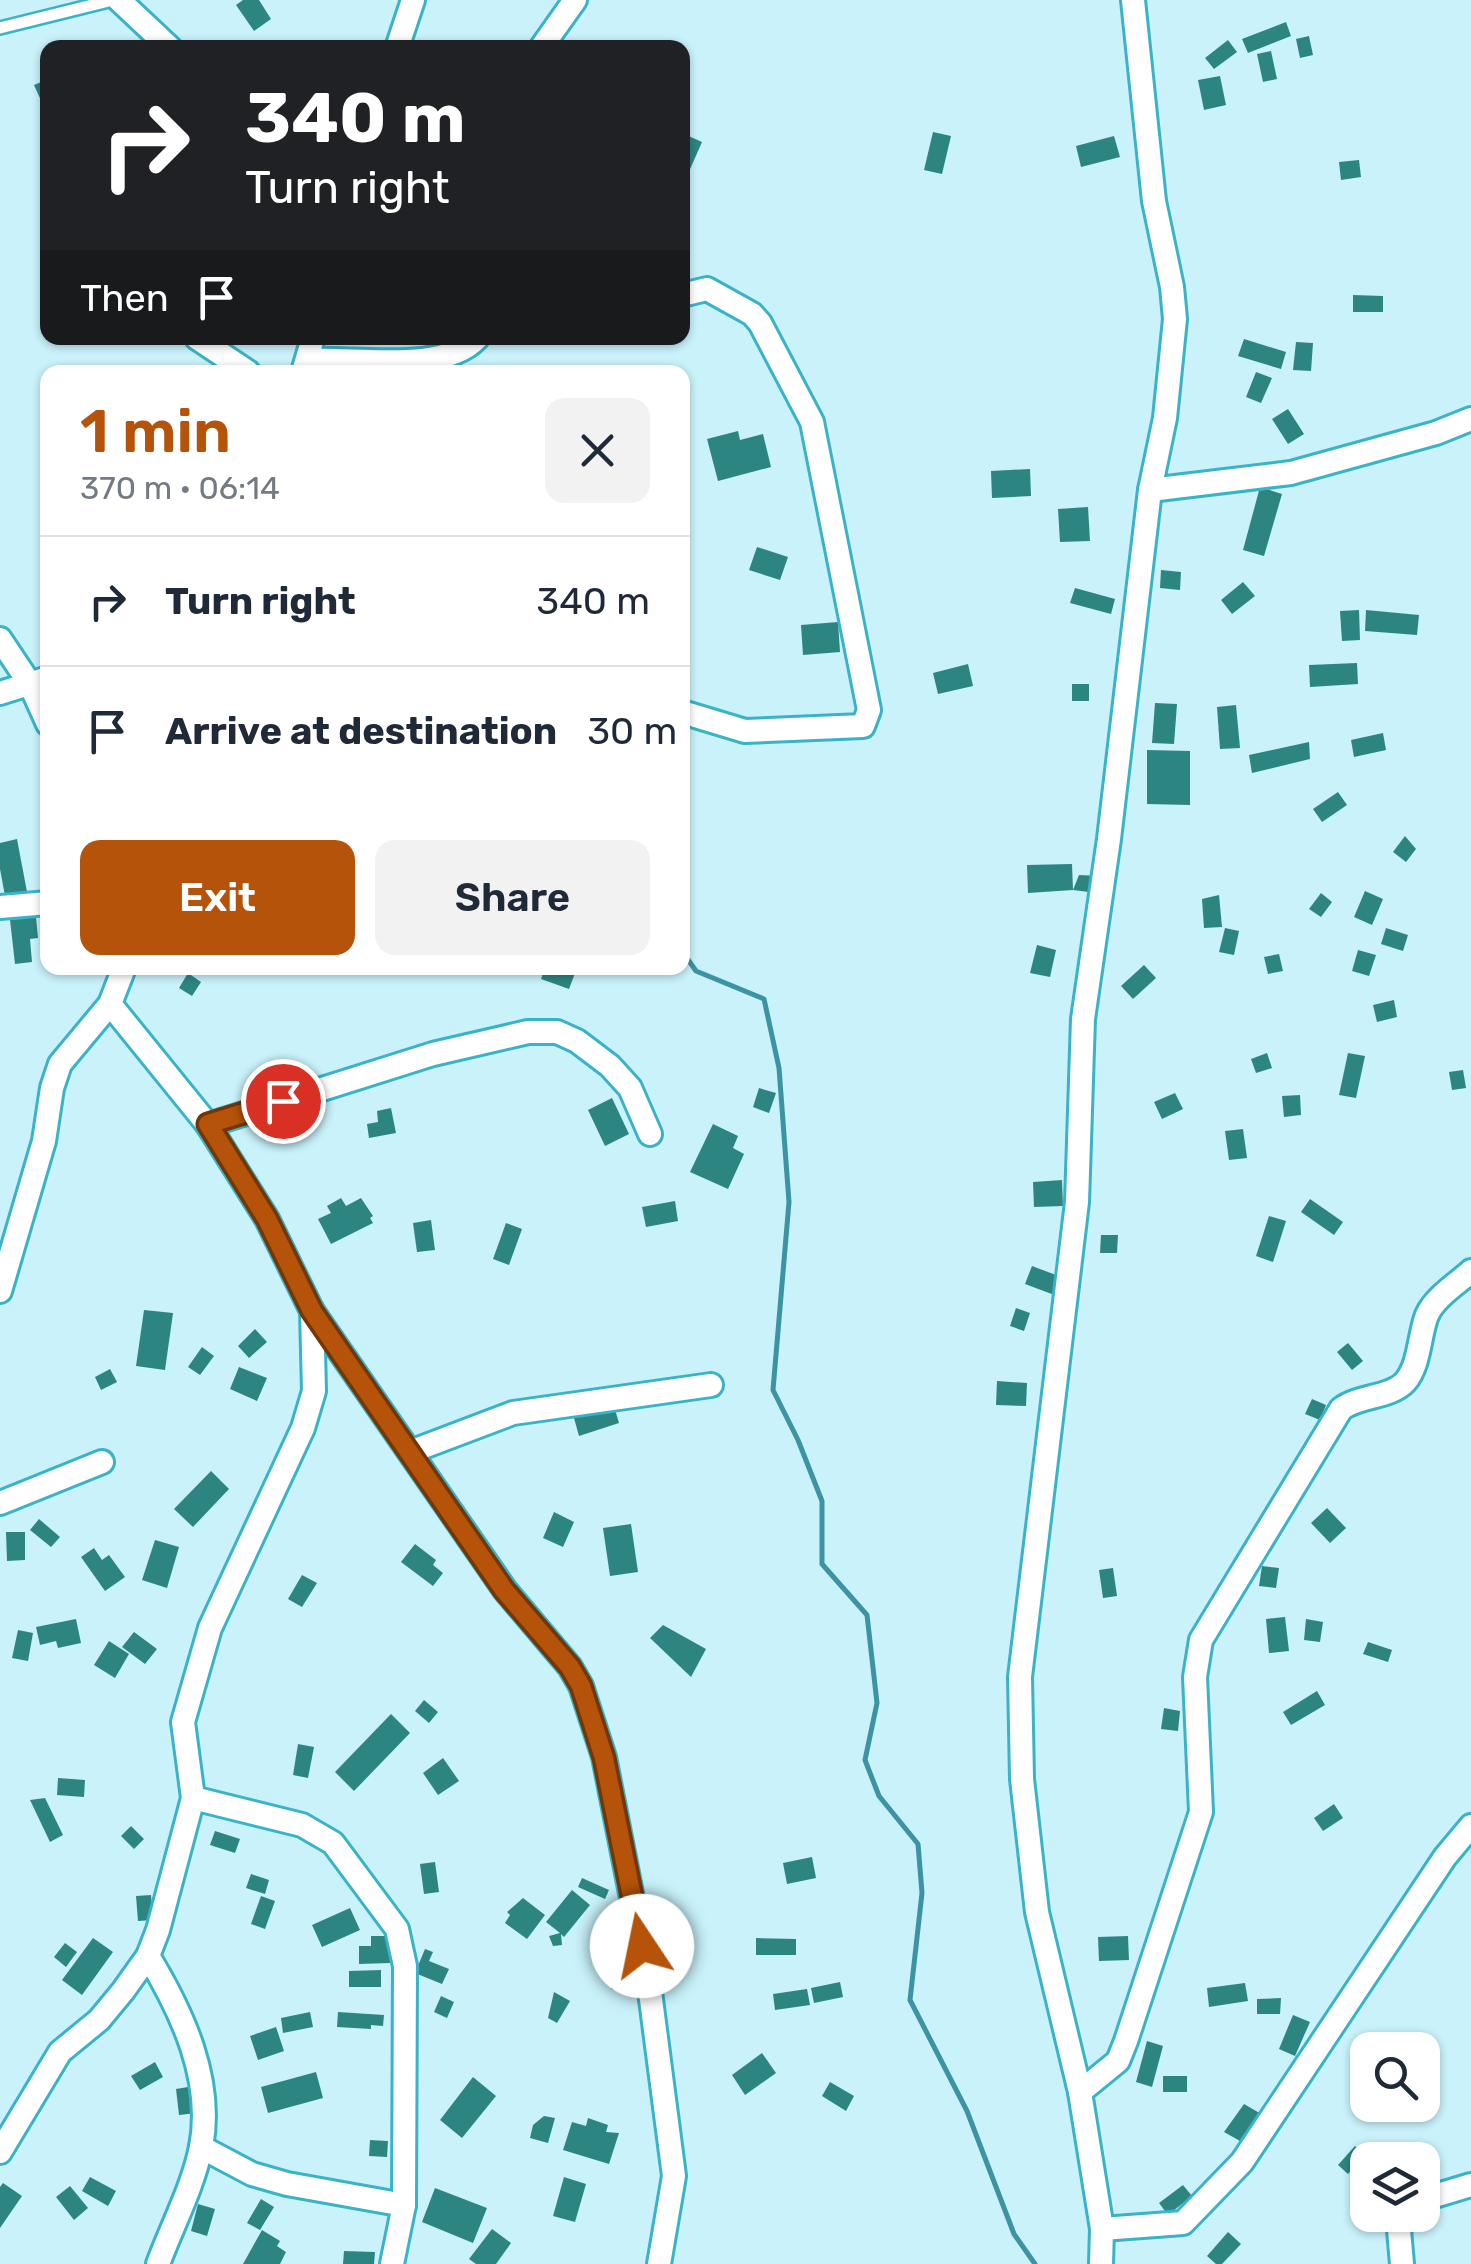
<!DOCTYPE html>
<html lang="en">
<head>
<meta charset="utf-8">
<style>
	:root { --surface:#fff; --page:#f2f2f3; --text:#1f2937; --muted:#747a83; --line:#e0e1e3; --accent:#b45309 }
	body { margin:0; font-family:Rubik,sans-serif; background:var(--page); color:var(--text); height:100vh; display:flex; flex-direction:column; font-size:38px; white-space:nowrap }
	* { box-sizing:border-box; margin:0 }
	p { font-size:32px; color:var(--muted) }
	.icon { flex:none; width:55px; height:55px; fill:none; stroke:currentColor; stroke-width:2; stroke-linecap:round; stroke-linejoin:round }
	.map { position:relative; flex:1; overflow:hidden }
	.drawer { position:absolute; left:40px; top:365px; width:650px; height:610px; display:flex; flex-direction:column; background:var(--surface); border-radius:20px; box-shadow:0 2px 8px #0004 }
	.drawer>* { flex:none }
	.banner { position:absolute; left:40px; top:40px; width:650px; height:305px; border-radius:20px; box-shadow:0 2px 8px #0004; background:#202124; color:#fff; overflow:hidden }
	.buttons { position:absolute; left:1350px; top:2032px; display:grid; gap:20px }
	.buttons a { display:grid; place-items:center; width:90px; height:90px; border-radius:20px; background:var(--surface); box-shadow:0 2px 8px #0004; font-size:50px }
	.pin { position:absolute; display:grid; place-items:center; width:85px; height:85px; color:#fff; margin:-42px; border:5px solid #fff; border-radius:50%; box-shadow:0 2px 10px #0007 }
	.me { position:absolute; width:110px; margin:-55px; rotate:349deg; stroke-linejoin:round; filter:drop-shadow(0 0 8px #0008) }
	.turn { display:flex; align-items:center; gap:35px; height:210px; padding:0 40px; font-size:45px }
	.turn .icon { width:130px; height:130px; stroke-width:2.5 }
	.turn b { display:block; font-size:70px; line-height:85px }
	.then { display:flex; align-items:center; height:95px; padding:0 40px; background:#0003; gap:20px; font-size:38px }
	.round { display:grid; place-items:center; flex:none; width:105px; height:105px; border-radius:20px; background:var(--page) }
	.summary { display:flex; align-items:center; justify-content:space-between; height:170px; padding:0 40px }
	h1 { font-size:60px; font-weight:600; line-height:75px; color:var(--accent) }
	.primary-button { display:flex; gap:20px; margin-top:auto; padding:20px 40px }
	.primary-button a { flex:1; height:115px; border-radius:20px; background:var(--accent); color:#fff; font-size:40px; font-weight:600; line-height:115px; text-align:center }
	.primary-button a+a { background:var(--page); color:var(--text) }
	ul { padding:0; list-style:none }
	li { display:flex; align-items:center; gap:30px; height:130px; padding:0 40px; border-top:2px solid var(--line) }
	li div { flex:1 }
	li b { display:block; font-size:38px }
	li em { font-style:normal }
	.map>svg:first-child { display:block }
	.lines { fill:none; stroke-linecap:round; stroke-linejoin:round }
	.stream { stroke:#3b93a3; stroke-width:5 }
	.building { fill:#2d8582 }
	.lane-casing { stroke:#38b3c8; stroke-width:16 }
	.street-casing { stroke:#38b3c8; stroke-width:28 }
	.lane { stroke:#fff; stroke-width:11 }
	.street { stroke:#fff; stroke-width:22 }
	.route-casing { stroke:#753606; stroke-width:25 }
	.route { stroke:#b45309; stroke-width:18 }
</style>
</head>
<body>
<div class="map">
<svg width="1471" height="2264" viewBox="0 0 1471 2264">
	<rect width="100%" height="100%" fill="#c9f2fb"/>
	<g class="lines">
		<polyline class="stream" points="682,951 696,971 764,999 779,1068 789,1202 773,1390 798,1440 822,1501 822,1564 867,1615 877,1703 865,1760 879,1796 918,1844 922,1893 910,2000 967,2111 1014,2234 1035,2264"/>
	</g>
	<g class="building">
		<polygon points="243,0 259,0 271,19 254,31 236,5"/>
		<polygon points="1286,22 1291,36 1248,53 1242,39"/>
		<polygon points="1309,36 1313,55 1300,58 1296,39"/>
		<polygon points="1228,40 1237,52 1214,69 1205,58"/>
		<polygon points="1271,51 1277,79 1263,82 1257,54"/>
		<polygon points="1220,76 1226,105 1204,110 1198,80"/>
		<polygon points="48,79 48,116 34,85"/>
		<polygon points="933,132 951,136 942,174 924,170"/>
		<polygon points="682,133 702,142 687,176 682,174"/>
		<polygon points="1114,136 1120,157 1081,167 1076,146"/>
		<polygon points="1359,160 1361,177 1341,180 1339,162"/>
		<polygon points="1353,295 1383,296 1383,312 1353,312"/>
		<polygon points="1244,339 1286,352 1281,369 1238,356"/>
		<polygon points="1296,342 1313,343 1311,371 1293,370"/>
		<polygon points="1256,372 1272,378 1261,403 1246,397"/>
		<polygon points="1288,409 1304,434 1288,444 1272,419"/>
		<polygon points="738,431 740,440 763,434 771,467 718,481 707,439"/>
		<polygon points="1030,469 1031,496 992,498 991,471"/>
		<polygon points="1260,487 1282,494 1264,556 1243,550"/>
		<polygon points="1088,507 1090,541 1060,542 1058,509"/>
		<polygon points="757,547 788,557 780,580 749,570"/>
		<polygon points="1161,570 1181,572 1180,590 1160,588"/>
		<polygon points="1243,582 1255,596 1232,614 1221,600"/>
		<polygon points="1075,588 1115,599 1111,614 1070,603"/>
		<polygon points="1359,610 1360,640 1342,641 1340,611"/>
		<polygon points="1366,610 1419,615 1417,635 1365,631"/>
		<polygon points="838,622 840,652 803,655 801,625"/>
		<polygon points="1357,663 1358,684 1310,687 1309,665"/>
		<polygon points="968,664 973,686 938,694 933,673"/>
		<rect x="1072" y="684" width="17" height="17"/>
		<polygon points="1155,703 1177,704 1174,744 1152,743"/>
		<polygon points="1236,705 1240,748 1220,749 1217,707"/>
		<polygon points="1383,733 1386,750 1354,757 1351,740"/>
		<polygon points="1309,742 1310,759 1252,773 1249,755"/>
		<polygon points="1147,750 1190,751 1190,805 1147,804"/>
		<polygon points="1338,792 1347,805 1322,822 1313,809"/>
		<polygon points="1405,836 1416,849 1406,862 1393,852"/>
		<polygon points="17,839 27,892 5,896 0,869 0,843"/>
		<polygon points="1072,864 1073,890 1028,893 1027,865"/>
		<polygon points="1079,875 1099,876 1097,893 1073,890"/>
		<polygon points="1365,891 1383,899 1372,925 1354,917"/>
		<polygon points="1321,893 1332,902 1321,917 1309,909"/>
		<polygon points="1219,895 1222,927 1204,928 1202,899"/>
		<polygon points="36,917 38,938 30,939 32,962 15,964 10,920"/>
		<polygon points="1225,928 1239,931 1234,955 1219,952"/>
		<polygon points="1386,928 1408,935 1403,951 1381,944"/>
		<polygon points="1037,945 1056,950 1050,977 1030,973"/>
		<polygon points="1358,950 1376,955 1369,976 1352,971"/>
		<polygon points="1279,954 1283,971 1268,974 1264,957"/>
		<polygon points="1144,965 1156,978 1133,999 1121,986"/>
		<polygon points="545,968 577,968 569,989 541,979"/>
		<polygon points="188,973 201,982 192,996 179,988"/>
		<polygon points="1394,1000 1397,1017 1377,1022 1373,1005"/>
		<polygon points="1267,1053 1272,1068 1256,1073 1251,1059"/>
		<polygon points="1348,1053 1365,1056 1356,1098 1339,1095"/>
		<polygon points="1463,1070 1466,1088 1452,1090 1449,1072"/>
		<polygon points="759,1088 776,1093 769,1113 753,1107"/>
		<polygon points="1175,1093 1183,1109 1162,1119 1154,1102"/>
		<polygon points="1300,1095 1301,1115 1284,1117 1282,1096"/>
		<polygon points="612,1098 629,1134 605,1146 588,1110"/>
		<polygon points="391,1108 396,1133 369,1138 367,1124 378,1122 377,1111"/>
		<polygon points="713,1124 738,1136 733,1148 744,1154 728,1189 690,1172"/>
		<polygon points="1243,1129 1247,1158 1229,1160 1225,1131"/>
		<polygon points="1062,1180 1063,1206 1034,1207 1033,1182"/>
		<polygon points="341,1198 346,1206 361,1198 373,1216 370,1218 373,1223 331,1244 318,1219 331,1213 327,1206"/>
		<polygon points="1310,1199 1343,1222 1334,1235 1301,1212"/>
		<polygon points="675,1201 678,1221 646,1227 642,1207"/>
		<polygon points="1269,1216 1286,1221 1273,1262 1256,1256"/>
		<polygon points="431,1220 435,1250 417,1252 413,1223"/>
		<polygon points="506,1223 522,1229 509,1265 493,1259"/>
		<polygon points="1101,1235 1118,1235 1117,1253 1100,1253"/>
		<polygon points="1032,1266 1064,1278 1057,1296 1025,1284"/>
		<polygon points="1016,1308 1030,1313 1024,1331 1010,1326"/>
		<polygon points="144,1310 173,1313 165,1370 136,1366"/>
		<polygon points="255,1329 267,1342 249,1358 238,1346"/>
		<polygon points="1348,1343 1363,1361 1352,1370 1337,1352"/>
		<polygon points="202,1347 214,1356 200,1375 188,1367"/>
		<polygon points="239,1367 267,1378 257,1401 230,1389"/>
		<polygon points="110,1369 117,1382 101,1390 95,1377"/>
		<polygon points="997,1381 1027,1383 1026,1406 996,1405"/>
		<polygon points="1312,1399 1326,1405 1320,1420 1305,1414"/>
		<polygon points="614,1406 619,1423 579,1436 574,1418"/>
		<polygon points="211,1471 229,1489 193,1527 174,1509"/>
		<polygon points="1327,1508 1346,1528 1330,1543 1311,1523"/>
		<polygon points="554,1512 574,1522 563,1547 543,1538"/>
		<polygon points="39,1519 60,1537 51,1547 30,1530"/>
		<polygon points="631,1524 638,1572 610,1576 603,1528"/>
		<polygon points="6,1532 25,1532 25,1560 7,1561"/>
		<polygon points="155,1540 179,1547 167,1588 142,1580"/>
		<polygon points="415,1544 436,1560 433,1565 443,1573 433,1586 401,1562"/>
		<polygon points="94,1548 102,1560 109,1555 125,1577 105,1591 81,1557"/>
		<polygon points="1262,1566 1279,1568 1276,1588 1259,1586"/>
		<polygon points="1113,1568 1117,1596 1103,1598 1099,1570"/>
		<polygon points="302,1575 317,1583 302,1607 288,1599"/>
		<polygon points="1285,1617 1289,1651 1269,1653 1266,1619"/>
		<polygon points="76,1619 81,1643 58,1648 56,1641 40,1645 36,1627"/>
		<polygon points="1306,1619 1323,1622 1320,1642 1304,1640"/>
		<polygon points="663,1625 706,1649 691,1677 650,1638"/>
		<polygon points="18,1630 33,1633 28,1661 12,1658"/>
		<polygon points="134,1632 157,1649 145,1664 122,1647"/>
		<polygon points="109,1641 129,1654 115,1678 94,1665"/>
		<polygon points="1368,1642 1392,1650 1388,1662 1363,1654"/>
		<polygon points="1317,1691 1325,1705 1291,1725 1283,1712"/>
		<polygon points="424,1700 438,1712 429,1723 415,1711"/>
		<polygon points="1164,1708 1180,1711 1178,1731 1161,1729"/>
		<polygon points="391,1714 410,1733 354,1791 335,1772"/>
		<polygon points="298,1744 314,1747 308,1778 293,1775"/>
		<polygon points="443,1758 459,1781 438,1795 423,1773"/>
		<polygon points="58,1778 85,1780 84,1797 57,1795"/>
		<polygon points="45,1798 63,1835 50,1842 30,1800"/>
		<polygon points="1334,1804 1343,1818 1323,1831 1314,1818"/>
		<polygon points="131,1826 144,1839 134,1849 121,1836"/>
		<polygon points="215,1831 240,1839 235,1853 210,1845"/>
		<polygon points="812,1857 816,1878 787,1884 783,1863"/>
		<polygon points="435,1862 439,1892 424,1894 420,1864"/>
		<polygon points="251,1874 269,1880 265,1894 246,1888"/>
		<polygon points="582,1878 609,1890 605,1899 578,1887"/>
		<polygon points="572,1890 590,1905 564,1937 561,1934 562,1945 553,1946 549,1936 560,1933 546,1922"/>
		<polygon points="151,1895 153,1920 138,1921 136,1896"/>
		<polygon points="261,1896 275,1901 265,1929 251,1924"/>
		<polygon points="523,1898 545,1915 527,1939 505,1923 510,1915 507,1912"/>
		<polygon points="350,1908 360,1930 322,1947 312,1925"/>
		<polygon points="371,1936 390,1936 390,1963 359,1964 359,1946 371,1946"/>
		<polygon points="1128,1936 1129,1960 1099,1961 1098,1937"/>
		<polygon points="93,1938 113,1952 82,1995 62,1980"/>
		<polygon points="756,1938 796,1939 796,1955 756,1955"/>
		<polygon points="65,1943 77,1952 66,1967 54,1957"/>
		<polygon points="620,1948 635,1951 625,1993 611,1989"/>
		<polygon points="425,1949 433,1952 429,1961 449,1969 442,1984 415,1973"/>
		<polygon points="381,1970 381,1987 349,1987 349,1971"/>
		<polygon points="840,1982 843,1997 814,2003 811,1988"/>
		<polygon points="1245,1983 1248,2001 1209,2007 1207,1988"/>
		<polygon points="807,1989 810,2005 775,2010 773,1994"/>
		<polygon points="554,1992 570,2001 557,2023 548,2018"/>
		<polygon points="441,1996 454,2002 447,2018 434,2012"/>
		<polygon points="1281,1998 1280,2014 1257,2014 1257,1999"/>
		<polygon points="310,2012 313,2027 283,2033 281,2018"/>
		<polygon points="338,2012 384,2015 383,2026 371,2025 371,2029 337,2027"/>
		<polygon points="1293,2015 1310,2022 1295,2056 1279,2049"/>
		<polygon points="276,2027 284,2051 258,2060 250,2036"/>
		<polygon points="1147,2041 1163,2046 1152,2087 1136,2082"/>
		<polygon points="762,2053 776,2073 745,2095 732,2075"/>
		<polygon points="155,2062 163,2077 140,2090 131,2076"/>
		<polygon points="316,2072 323,2098 268,2113 261,2087"/>
		<rect x="1163" y="2076" width="24" height="16"/>
		<polygon points="473,2077 496,2096 462,2138 440,2120"/>
		<polygon points="830,2082 854,2096 846,2111 822,2096"/>
		<polygon points="194,2086 197,2113 179,2115 176,2089"/>
		<polygon points="1244,2104 1263,2115 1240,2141 1224,2132"/>
		<polygon points="544,2116 555,2118 548,2143 530,2138 533,2125"/>
		<polygon points="588,2118 608,2125 606,2132 619,2133 609,2164 563,2150 572,2122 586,2126"/>
		<polygon points="370,2140 388,2141 387,2157 369,2156"/>
		<polygon points="1355,2146 1365,2155 1348,2174 1338,2165"/>
		<polygon points="90,2177 116,2191 108,2206 82,2191"/>
		<polygon points="564,2177 586,2184 575,2222 553,2216"/>
		<polygon points="3,2183 22,2196 0,2228 0,2187"/>
		<polygon points="1183,2185 1192,2196 1168,2215 1159,2203"/>
		<polygon points="70,2186 88,2208 74,2220 56,2197"/>
		<polygon points="435,2188 487,2208 473,2243 422,2222"/>
		<polygon points="261,2199 274,2207 260,2230 247,2223"/>
		<polygon points="198,2204 215,2209 207,2236 191,2231"/>
		<polygon points="492,2229 511,2243 496,2264 476,2264 469,2259"/>
		<polygon points="262,2230 280,2241 277,2246 286,2252 280,2264 243,2264"/>
		<polygon points="1228,2232 1241,2244 1222,2264 1216,2264 1207,2256"/>
		<polygon points="344,2251 375,2252 374,2264 343,2264"/>
	</g>
	<g class="lines">
		<g class="lane-casing">
			<polyline id="lane" points="0,28 113,0"/>
		</g>
		<g class="street-casing">
			<g id="street">
				<polyline points="119,0 170,48"/>
				<polyline points="397,48 413,0"/>
				<polyline points="541,48 575,0"/>
				<polyline points="682,295 707,289 752,314 760,323 812,422 869,710 863,726 745,731 682,712"/>
				<polyline points="197,338 248,372"/>
				<path d="M308,360c46,-3 136,14 169,-22"/>
				<polyline points="303,372 313,338"/>
				<polyline points="1150,490 1291,473 1436,433 1471,419"/>
				<polyline points="0,639 30,684 48,724"/>
				<polyline points="0,693 48,678"/>
				<polyline points="0,907 48,903"/>
				<polyline points="124,968 110,1004 208,1125 267,1219 312,1311 505,1590 570,1667 581,1686 604,1757 649,1984 674,2176 659,2264"/>
				<polyline points="208,1125 433,1054 528,1032 557,1032 577,1041 610,1066 630,1088 650,1134"/>
				<polyline points="0,1291 44,1141 52,1088 60,1064 110,1004"/>
				<polyline points="410,1452 513,1413 711,1385"/>
				<polyline points="0,1503 102,1462"/>
				<polyline points="193,1798 302,1825 333,1843 397,1929 405,1966 404,2205 392,2264"/>
				<path d="M148,1956c34,56 66,124 53,191 -8,40 -29,79 -43,117"/>
				<path d="M1080,2092l38,-31 8,-20 75,-229 -6,-135 6,-37 140,-231c18,-14 49,-11 64,-27 15,-17 14,-47 22,-67 8,-18 30,-31 44,-44"/>
				<polyline points="201,2147 252,2174 287,2184 404,2205"/>
				<polyline points="0,2152 60,2052 99,2020 123,1991 148,1956 158,1930 193,1798 183,1722 210,1628 303,1428 314,1391 312,1311"/>
				<polyline points="1422,2203 1431,2197 1471,2185"/>
				<polyline points="1102,2229 1183,2223 1242,2162 1445,1857 1471,1826"/>
				<polyline points="1101,2264 1102,2229 1080,2092 1037,1912 1022,1779 1020,1677 1077,1202 1083,1019 1109,839 1150,490 1165,418 1175,319 1172,287 1154,201 1133,0"/>
				<polyline points="1402,2264 1399,2230 1407,2215"/>
			</g>
		</g>
		<use href="#lane" class="lane"/>
		<use href="#street" class="street"/>
	</g>
	<g class="lines">
		<g class="route-casing">
			<polyline id="route" points="283,1101 208,1124 267,1219 312,1311 504,1590 570,1667 581,1686 604,1758 642,1946"/>
		</g>
		<use href="#route" class="route"/>
	</g>
</svg>
<div class="buttons">
<a><svg class="icon" aria-label="search" viewBox="0 0 24 24"><circle cx="10" cy="10" r="6"/><path d="M15 15l6 6"/></svg></a>
<a><svg class="icon" aria-label="layers" viewBox="0 0 24 24"><path d="M12 4l9 5-9 5-9-5zM3 14l9 5 9-5"/></svg></a>
</div>
<div class="pin" style="left:283px;top:1101px;background:#d93025"><svg class="icon" aria-label="arrive" viewBox="0 0 24 24"><path d="M6 21V4h12l-3 4 3 4H6"/></svg></div>
<svg class="me" style="left:642px;top:1946px" viewBox="-20 -20 40 40"><circle r="19" fill="#fff"/><path d="M0-13L10 11 0 6-10 11z" fill="#b45309"/></svg>
<div class="banner">
<div class="turn"><svg class="icon" aria-label="right" viewBox="0 0 24 24"><path d="M7 20v-9h11M14 6l5 5-5 5"/></svg><div><b>340 m</b>Turn right</div></div>
<div class="then">Then<svg class="icon" aria-label="arrive" viewBox="0 0 24 24"><path d="M6 21V4h12l-3 4 3 4H6"/></svg></div>
</div>
<section class="drawer">
<div class="summary"><div><h1>1 min</h1><p>370 m · 06:14</p></div><a class="round"><svg class="icon" aria-label="close" viewBox="0 0 24 24"><path d="M6 6l12 12M18 6L6 18"/></svg></a></div>
<ul>
<li><svg class="icon" aria-label="right" viewBox="0 0 24 24"><path d="M7 20v-9h11M14 6l5 5-5 5"/></svg><div><b>Turn right</b></div><em>340 m</em></li>
<li><svg class="icon" aria-label="arrive" viewBox="0 0 24 24"><path d="M6 21V4h12l-3 4 3 4H6"/></svg><div><b>Arrive at destination</b></div><em>30 m</em></li>
</ul>
<div class="primary-button"><a>Exit</a><a>Share</a></div>
</section>
</div>
</body>
</html>
